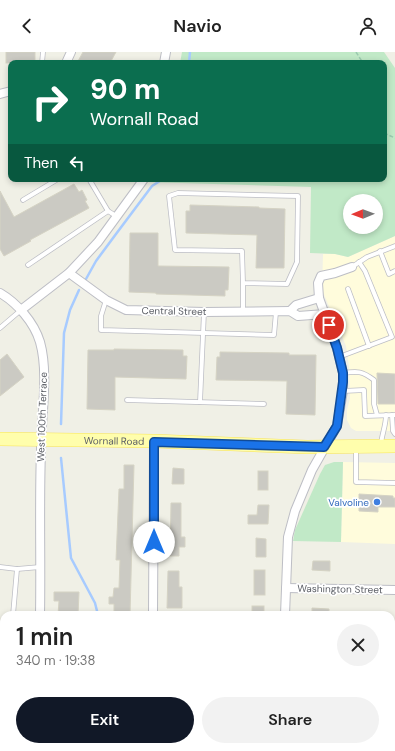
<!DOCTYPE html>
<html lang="en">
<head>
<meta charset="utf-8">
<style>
	:root { --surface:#fff; --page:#f2f2f2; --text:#222; --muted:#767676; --accent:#111827 }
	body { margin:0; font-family:"DM Sans",sans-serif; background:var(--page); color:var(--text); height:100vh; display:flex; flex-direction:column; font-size:15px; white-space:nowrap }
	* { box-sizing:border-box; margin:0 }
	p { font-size:13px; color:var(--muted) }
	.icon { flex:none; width:22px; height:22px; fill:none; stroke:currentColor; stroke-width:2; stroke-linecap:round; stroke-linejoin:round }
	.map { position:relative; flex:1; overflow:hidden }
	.side { position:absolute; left:0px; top:559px; width:395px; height:140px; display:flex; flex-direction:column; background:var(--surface); border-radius:12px 12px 0 0; box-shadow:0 2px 6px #0003 }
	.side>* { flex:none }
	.top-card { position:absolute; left:8px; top:8px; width:379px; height:122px; border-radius:8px; box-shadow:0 2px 6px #0003; background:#0b6e4f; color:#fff; overflow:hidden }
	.needle { width:26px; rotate:269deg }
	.buttons { position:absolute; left:343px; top:142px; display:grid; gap:8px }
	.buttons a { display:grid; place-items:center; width:40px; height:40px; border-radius:50%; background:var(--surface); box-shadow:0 2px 6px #0003; font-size:20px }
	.pin { position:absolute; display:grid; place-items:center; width:34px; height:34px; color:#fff; margin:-17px; border:2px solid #fff; border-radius:50%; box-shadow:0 1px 4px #0007 }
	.me { position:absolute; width:44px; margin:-22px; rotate:0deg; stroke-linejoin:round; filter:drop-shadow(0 0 3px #0008) }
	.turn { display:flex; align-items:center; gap:14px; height:84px; padding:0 16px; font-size:18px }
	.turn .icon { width:52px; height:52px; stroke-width:2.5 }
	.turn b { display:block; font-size:28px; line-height:34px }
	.then { display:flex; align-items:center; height:38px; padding:0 16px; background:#0003; gap:8px; font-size:15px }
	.round { display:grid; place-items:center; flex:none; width:42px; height:42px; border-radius:21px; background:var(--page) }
	.head { display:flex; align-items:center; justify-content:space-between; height:68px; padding:0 16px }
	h1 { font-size:24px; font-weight:600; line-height:30px }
	.action { display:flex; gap:8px; margin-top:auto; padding:8px 16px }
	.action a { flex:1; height:46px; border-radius:24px; background:var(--accent); color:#fff; font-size:16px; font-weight:600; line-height:46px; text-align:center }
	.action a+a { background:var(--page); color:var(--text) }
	header { display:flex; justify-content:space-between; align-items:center; height:52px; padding:0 16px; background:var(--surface); font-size:18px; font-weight:600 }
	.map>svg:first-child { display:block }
	.commercial { fill:#fffcdc }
	.green { fill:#c1e9c7; fill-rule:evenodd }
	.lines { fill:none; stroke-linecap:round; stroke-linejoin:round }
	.stream { stroke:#a7cbff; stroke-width:2.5 }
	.building { fill:#cbcac3; stroke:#d5d3c4 }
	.service-casing { stroke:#bdbec5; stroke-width:5.5 }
	.minor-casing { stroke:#bdbec5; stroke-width:10 }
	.primary-casing { stroke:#f8e457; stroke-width:14 }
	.path { stroke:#9acaaf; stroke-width:1.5; stroke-dasharray:4 2; stroke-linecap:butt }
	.service { stroke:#fff; stroke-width:4 }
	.minor { stroke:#fff; stroke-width:8 }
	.primary { stroke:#fffeac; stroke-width:13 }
	.route-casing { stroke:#114b97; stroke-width:10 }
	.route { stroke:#1a73e8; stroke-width:7 }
	.shop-dot { fill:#3f7fe0; stroke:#fff; stroke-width:1.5 }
	.labels { text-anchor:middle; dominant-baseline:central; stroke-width:3.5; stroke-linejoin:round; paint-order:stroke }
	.street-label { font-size:10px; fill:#5d6067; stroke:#fff }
	.shop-label { font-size:10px; fill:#366cbe; stroke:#fff; text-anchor:end }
</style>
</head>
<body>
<header><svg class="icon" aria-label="back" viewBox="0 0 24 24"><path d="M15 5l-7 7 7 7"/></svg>Navio<svg class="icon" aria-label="person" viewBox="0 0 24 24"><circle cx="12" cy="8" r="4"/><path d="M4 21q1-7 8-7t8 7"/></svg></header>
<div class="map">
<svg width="395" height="699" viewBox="0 0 395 699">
	<rect width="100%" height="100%" fill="#f0f0e6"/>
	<g class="commercial">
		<polygon points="395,184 395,379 356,379 351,376 347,368 347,358 350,346 349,315 346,294 322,238 323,202 335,202 348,205"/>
		<polygon points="343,410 395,411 395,492 341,490"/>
	</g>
	<g class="green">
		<path d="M182,0h202l11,16v168l-47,21 -13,-3 -25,-1 1,-66 -165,-5 3,-3h235v-116h-204zM350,149h26v26h-26z"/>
		<polygon points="334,410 343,410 341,490 293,489 295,478 320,422 325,413"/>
		<polygon points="0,650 4,650 4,695 26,695 27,699 0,699"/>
		<polygon points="33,695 90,695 90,699 32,699"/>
	</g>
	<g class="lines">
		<g class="stream">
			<polyline points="189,11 190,0"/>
			<polyline points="86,227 96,209 116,182 152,134 163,127"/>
			<polyline points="61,372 64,281 70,258 79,238"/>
			<polyline points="61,406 71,506 95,551 98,563"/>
		</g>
	</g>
	<g class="building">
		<rect x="6" y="0" width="29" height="11"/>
		<polygon points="83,0 116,0 110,11 77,11"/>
		<polygon points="74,132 79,140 82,138 87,148 85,149 89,156 30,188 31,189 4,204 0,197 0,139 14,165"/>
		<polygon points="190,153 259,155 259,156 285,157 284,216 256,216 257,183 186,181 186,159 190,159"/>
		<polygon points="130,181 158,181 158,214 229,215 228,238 225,238 225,244 156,242 156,241 129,240"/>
		<polygon points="114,297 183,298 183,304 187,304 186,327 115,325 115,358 87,357 88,298 114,298"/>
		<polygon points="220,300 289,301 289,303 316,303 315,363 286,362 287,329 216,328 217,305 220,305"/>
		<polygon points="7,302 24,325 0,344 0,308"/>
		<polygon points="377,321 395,322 395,352 378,352"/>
		<polygon points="124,413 134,413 130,563 114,563 114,552 109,552 109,545 113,545 114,536 119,536 120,508 116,508 119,437 124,437"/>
		<polygon points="173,416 184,417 184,432 172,432"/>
		<rect x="258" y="419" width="10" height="19"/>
		<polygon points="359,442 393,444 393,446 395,446 395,455 378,455 378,460 359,459"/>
		<polygon points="171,451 181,451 181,485 185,485 185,495 179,495 179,504 170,504"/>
		<polygon points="258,453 269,453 268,472 248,472 248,463 257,463"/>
		<polygon points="256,486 266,487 266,505 256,505"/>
		<polygon points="313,509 330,509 330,519 312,518"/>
		<rect x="254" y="518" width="11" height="25"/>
		<polygon points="168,519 179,519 179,535 182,535 182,556 167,556"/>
		<polygon points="54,540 79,540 78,563 58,563 59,549 54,549"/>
		<rect x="252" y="554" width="12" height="9"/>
		<polygon points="312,556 329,557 329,563 312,563"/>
	</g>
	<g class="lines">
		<g class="service-casing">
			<g id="service">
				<polyline points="42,11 43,0"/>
				<polyline points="89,127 108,159 116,164"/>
				<polyline points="23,148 58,127"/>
				<polyline points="380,199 389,222 395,219"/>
				<polyline points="28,213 108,159"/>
				<polyline points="352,215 367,205 395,194"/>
				<polyline points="243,231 242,199 175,198 169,144 178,141 298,144 297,210 287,232 243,231 243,259"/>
				<polyline points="348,237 369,294"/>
				<polyline points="106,248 101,264 101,278 274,283 276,260"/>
				<polyline points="0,276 21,258"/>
				<polyline points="339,305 392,285 365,219 359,210"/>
				<path d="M343,321c15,-2 19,-2 31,7v24l3,11"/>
				<polyline points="343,339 364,338 365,364 395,363"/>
				<polyline points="127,348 264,352"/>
				<polyline points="200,350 204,260"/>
				<polyline points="392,363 393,379 395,382"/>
				<path d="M381,392c1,-10 5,-19 5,-29"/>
				<polyline points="356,397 356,430 395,431"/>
				<polyline points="0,515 17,517 40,515"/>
				<polyline points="13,563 17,517"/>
				<polyline points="391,662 395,662"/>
			</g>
		</g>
		<g class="minor-casing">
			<g id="minor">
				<polyline points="66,11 71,0"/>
				<polyline points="164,11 166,0"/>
				<polyline points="0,42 11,39"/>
				<polyline points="69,221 106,248 126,258 204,260 290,259 298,264 325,262"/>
				<path d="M0,241c17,10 34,29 40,49 9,32 1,75 1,109 -2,54 0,109 -1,164"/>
				<polyline points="21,258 69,221 98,190 144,127"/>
				<polyline points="290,259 296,253 319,246"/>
				<polyline points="286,536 395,538"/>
				<polyline points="153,563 154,389"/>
				<polyline points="285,563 288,485 295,459 312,418 337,374 343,339 343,321 337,296 319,246 318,231 321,224 335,221 352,215"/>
				<polyline points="0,646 4,646"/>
				<polyline points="152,699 152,695"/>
				<polyline points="281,699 281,695"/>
			</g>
		</g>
		<g class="primary-casing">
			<g id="primary">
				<path id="s1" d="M0,387l154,2 153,6 88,-1"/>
			</g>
		</g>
		<g class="path">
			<polyline points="356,0 363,11"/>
			<polyline points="384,81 395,86"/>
		</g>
		<use href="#service" class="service"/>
		<use href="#minor" class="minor"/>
		<use href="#primary" class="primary"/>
	</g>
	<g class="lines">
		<g class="route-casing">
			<polyline id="route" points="154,490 154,390 324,395 337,374 343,330 343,321 337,296 329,273"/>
		</g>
		<use href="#route" class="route"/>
	</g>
	<circle class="shop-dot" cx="377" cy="450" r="4"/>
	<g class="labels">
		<g class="street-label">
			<text transform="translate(174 259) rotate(1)">Central Street</text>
			<text transform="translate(42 365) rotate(-88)">West 100th Terrace</text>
			<text stroke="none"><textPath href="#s1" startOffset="114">Wornall Road</textPath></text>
			<text transform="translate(340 537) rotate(1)">Washington Street</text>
		</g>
		<g class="shop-label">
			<text x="369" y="450">Valvoline</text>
		</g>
	</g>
</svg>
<div class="buttons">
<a><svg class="needle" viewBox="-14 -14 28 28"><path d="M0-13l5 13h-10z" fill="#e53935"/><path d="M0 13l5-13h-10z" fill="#767676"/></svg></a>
</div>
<div class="pin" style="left:329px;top:273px;background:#d93025"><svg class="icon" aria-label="arrive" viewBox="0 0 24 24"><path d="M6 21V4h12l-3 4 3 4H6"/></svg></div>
<svg class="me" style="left:154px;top:490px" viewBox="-20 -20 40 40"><circle r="19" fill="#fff"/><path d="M0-13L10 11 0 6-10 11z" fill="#1a73e8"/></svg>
<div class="top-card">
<div class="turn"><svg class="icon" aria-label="right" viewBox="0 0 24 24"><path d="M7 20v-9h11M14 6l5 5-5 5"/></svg><div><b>90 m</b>Wornall Road</div></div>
<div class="then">Then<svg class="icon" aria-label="left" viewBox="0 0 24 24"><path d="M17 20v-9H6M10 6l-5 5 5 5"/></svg></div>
</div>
<section class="side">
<div class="head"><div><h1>1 min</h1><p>340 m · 19:38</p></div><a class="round"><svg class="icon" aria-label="close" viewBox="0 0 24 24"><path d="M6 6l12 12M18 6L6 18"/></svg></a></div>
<div class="action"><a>Exit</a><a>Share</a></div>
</section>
</div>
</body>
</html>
